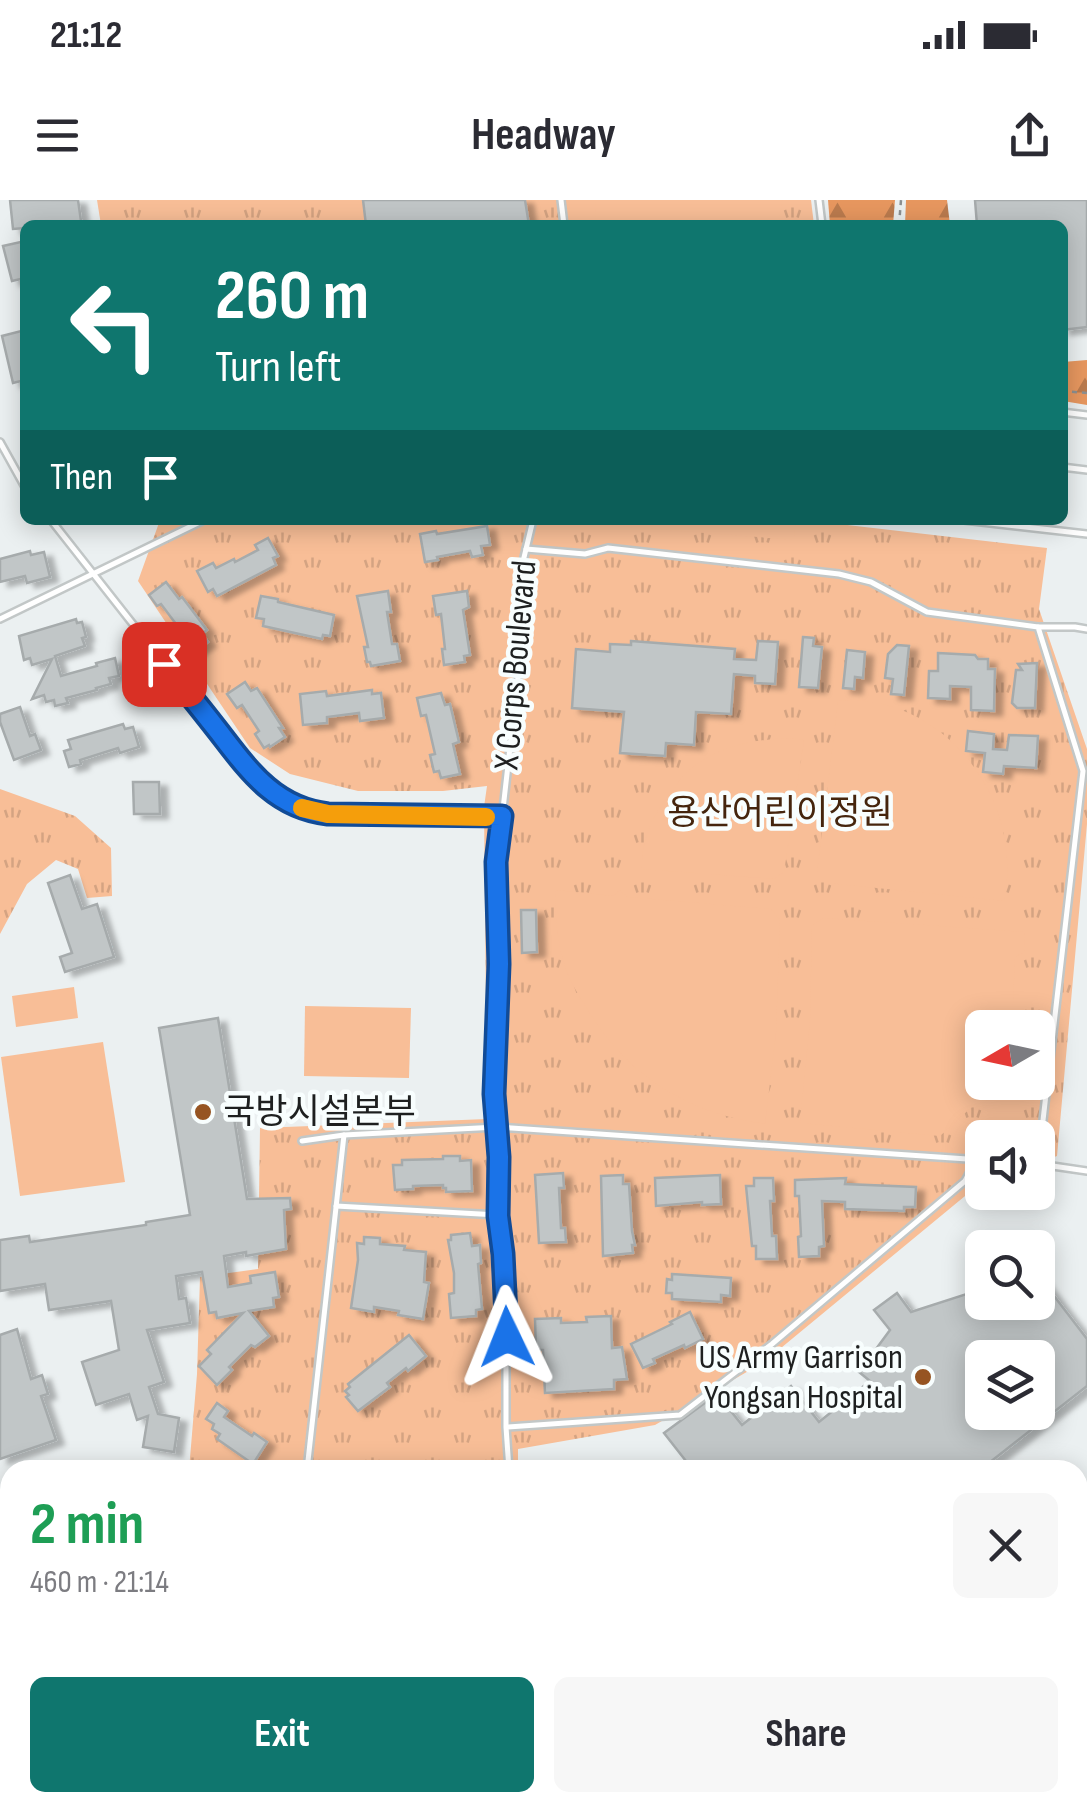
<!DOCTYPE html>
<html lang="en">
<head>
<meta charset="utf-8">
<style>
	:root { --surface:#fff; --page:#f7f7f7; --text:#2b2b33; --muted:#7c7c81; --accent:#0f766e }
	body { margin:0; font-family:"Sofia Sans Condensed","Noto Sans KR",sans-serif; background:var(--page); color:var(--text); height:100vh; display:flex; flex-direction:column; font-size:38px; white-space:nowrap }
	* { box-sizing:border-box; margin:0 }
	p { font-size:32px; color:var(--muted) }
	.icon { flex:none; width:55px; height:55px; fill:none; stroke:currentColor; stroke-width:2; stroke-linecap:round; stroke-linejoin:round }
	.map { position:relative; flex:1; overflow:hidden }
	.side { position:absolute; left:0px; top:1260px; width:1088px; height:352px; display:flex; flex-direction:column; background:var(--surface); border-radius:30px 30px 0 0; box-shadow:0 5px 25px #0003 }
	.side>* { flex:none }
	.top-card { position:absolute; left:20px; top:20px; width:1048px; height:305px; border-radius:15px; box-shadow:0 5px 25px #0003; background:#0f766e; color:#fff; overflow:hidden }
	.needle { width:65px; rotate:261deg }
	.fabs { position:absolute; left:965px; top:810px; display:grid; gap:20px }
	.fabs a { display:grid; place-items:center; width:90px; height:90px; border-radius:15px; background:var(--surface); box-shadow:0 5px 25px #0003; font-size:50px }
	.pin { position:absolute; display:grid; place-items:center; width:85px; height:85px; color:#fff; margin:-42px; border-radius:20px; box-shadow:0 5px 15px #0006 }
	.me { position:absolute; width:110px; margin:-55px; rotate:358deg; stroke-linejoin:round; filter:drop-shadow(0 0 8px #0008) }
	.turn { display:flex; align-items:center; gap:35px; height:210px; padding:0 30px; font-size:45px }
	.turn .icon { width:130px; height:130px; stroke-width:2.5 }
	.turn b { display:block; font-size:70px; line-height:85px }
	.then { display:flex; align-items:center; height:95px; padding:0 30px; background:#0003; gap:20px; font-size:38px }
	.round { display:grid; place-items:center; flex:none; width:105px; height:105px; border-radius:15px; background:var(--page) }
	.headline { display:flex; align-items:center; justify-content:space-between; height:170px; padding:0 30px }
	h1 { font-size:60px; font-weight:700; line-height:75px; color:#1e9e55 }
	.cta { display:flex; gap:20px; margin-top:auto; padding:20px 30px }
	.cta a { flex:1; height:115px; border-radius:15px; background:var(--accent); color:#fff; font-size:40px; font-weight:700; line-height:115px; text-align:center }
	.cta a+a { background:var(--page); color:var(--text) }
	.status { display:flex; justify-content:space-between; align-items:center; height:70px; padding:0 50px; background:var(--surface); direction:ltr }
	.status svg { height:28px; fill:currentColor }
	header { display:flex; justify-content:space-between; align-items:center; height:130px; padding:0 30px; background:var(--surface); font-size:45px; font-weight:700 }
	.map>svg:first-child { display:block }
	.grass { fill:url(#grass-tufts); fill-rule:evenodd }
	.forest { fill:url(#forest-firs) }
	.pitch { fill:#f8be97 }
	.building { fill:#c1c6c7; stroke:#a6abac; stroke-width:2.5; fill-rule:evenodd; filter:url(#shadow) }
	.lines { fill:none; stroke-linecap:round; stroke-linejoin:round }
	.lane-casing { stroke:#c2c7c7; stroke-width:10 }
	.path { stroke:#8c9091; stroke-width:2.5; stroke-dasharray:5 5; stroke-linecap:butt }
	.lane { stroke:#fff; stroke-width:5 }
	.route-casing { stroke:#114b97; stroke-width:25 }
	.route { stroke:#1a73e8; stroke-width:18 }
	.slow { stroke:#f59e0b; stroke-width:18 }
	.poi-dot { fill:#965422; stroke:#f8fefe; stroke-width:4 }
	.labels { text-anchor:middle; dominant-baseline:central; stroke-width:9; stroke-linejoin:round; paint-order:stroke }
	.street-label { font-size:35px; fill:#1e2020; stroke:#f8fefe }
	.park-label { font-size:35px; fill:#45250d; stroke:#f8fefe }
	.poi-label { font-size:35px; fill:#1e2020; stroke:#f8fefe; text-anchor:start }
</style>
</head>
<body>
<div class="status"><b>21:12</b><svg viewBox="0 0 49 12"><path d="M0 12V9h3v3zM5 12V6h3v6zM10 12V3h3v9zM15 12V0h3v12zM26 1h20v11H26zM47 4h2v5h-2z"/></svg></div>
<header><svg class="icon" aria-label="menu" viewBox="0 0 24 24"><path d="M4 6h16M4 12h16M4 18h16"/></svg>Headway<svg class="icon" aria-label="share" viewBox="0 0 24 24"><path d="M12 15V3M7 8l5-5 5 5M5 13v7h14v-7"/></svg></header>
<div class="map">
<svg width="1087" height="1612" viewBox="0 0 1087 1612">
	<defs>
		<pattern id="grass-tufts" width="24" height="20" patternUnits="userSpaceOnUse" patternTransform="scale(2.5)"><rect width="24" height="20" fill="#f8be97"/><path d="M3 7l-1-3M5 7V3M7 7l1-3M15 17l-1-3M17 17v-4M19 17l1-3" fill="none" stroke="#d4a382"/></pattern>
		<pattern id="forest-firs" width="22" height="20" patternUnits="userSpaceOnUse" patternTransform="scale(2.5)"><rect width="22" height="20" fill="#e7975f"/><path d="M5 1l3.5 6h-7zM16 11l3.5 6h-7z" fill="#bb7b4e"/></pattern>
		<filter id="shadow"><feDropShadow dx="8" dy="4.5" stdDeviation="2.5" flood-color="#0004"/></filter>
	</defs>
	<rect width="100%" height="100%" fill="#ebf0f1"/>
	<g class="grass">
		<polygon points="97,0 811,0 814,25 101,25"/>
		<path d="M160,320h669l1,3 217,25 -8,61 48,140v75l-30,332 -19,7v-25h-56v44l-218,180 -109,63 -137,24v21h-329l8,-96 3,-97 58,-8 2,-141 227,-9 -3,-312 3,-21 -44,5h-85l-68,-17 -40,-26 -112,-167zM982,828h56v54h-56z"/>
		<polygon points="0,589 75,616 111,648 112,696 87,698 78,669 56,660 27,684 0,734"/>
		<polygon points="244,1603 561,1603 549,1612 263,1612"/>
	</g>
	<g class="forest">
		<polygon points="828,0 895,0 893,25 830,25"/>
		<polygon points="906,0 947,0 950,25 905,25"/>
		<polygon points="1087,160 1087,205 1063,201 1063,162"/>
	</g>
	<g class="pitch">
		<polygon points="596,0 783,0 778,25 595,25"/>
		<polygon points="581,320 796,320 794,340 580,323"/>
		<path d="M855,500c98,5 169,106 149,201l-176,-18 -11,-11 21,-171z"/>
		<path d="M792,538l12,2 -20,132 -10,7 -132,-10c-1,-30 12,-57 31,-79 4,-4 6,-9 9,-13 28,-30 72,-38 110,-39z"/>
		<path d="M555,690l59,6 5,-6 9,7 143,12 9,11 -4,113 -11,91c-79,-11 -139,-49 -179,-117 -8,-13 -17,-27 -21,-41 -8,-24 -10,-50 -10,-76z"/>
		<polygon points="824,718 1025,732 1024,752 1015,757 1012,827 982,828 982,882 998,883 940,936 800,923 810,820 812,725"/>
		<polygon points="74,787 78,818 16,827 12,796"/>
		<polygon points="305,806 411,808 409,878 304,876"/>
		<polygon points="103,842 125,982 20,996 1,857"/>
	</g>
	<g class="building">
		<polygon points="10,0 78,0 81,21 25,25 25,28 13,29"/>
		<polygon points="363,0 525,0 529,25 366,25"/>
		<polygon points="975,0 1087,0 1087,127 1062,130 1062,25 977,25"/>
		<polygon points="25,41 25,78 12,81 3,46"/>
		<polygon points="25,130 25,180 13,183 2,136"/>
		<polygon points="487,326 490,345 481,346 483,355 472,357 470,351 437,357 438,360 425,362 420,334 436,331 437,334"/>
		<polygon points="268,338 278,356 273,358 276,365 217,396 213,389 208,392 197,371 213,363 216,368 234,359 235,362 258,350 255,345"/>
		<polygon points="30,351 31,355 44,352 50,377 27,383 25,376 0,382 0,359"/>
		<polygon points="166,382 179,399 182,397 207,430 202,434 208,442 193,453 182,438 185,436 161,404 157,406 149,395"/>
		<polygon points="388,391 391,412 387,412 392,444 397,444 400,461 371,466 370,462 367,462 364,447 368,447 357,396"/>
		<polygon points="467,391 469,407 463,410 470,455 464,456 465,462 444,465 442,449 445,449 441,414 436,415 433,396"/>
		<polygon points="261,396 278,399 278,402 334,415 330,436 323,435 322,439 263,426 264,419 256,418"/>
		<polygon points="76,419 77,423 82,422 86,437 82,438 85,446 55,456 61,476 97,466 96,463 115,458 119,476 109,478 111,484 96,488 97,490 66,498 68,503 55,506 54,500 46,502 44,495 32,499 52,459 32,465 30,458 24,460 19,436"/>
		<polygon points="803,437 814,438 813,446 822,447 818,488 799,487"/>
		<polygon points="631,441 735,449 734,459 756,460 758,441 778,442 775,484 755,483 755,476 734,474 731,514 696,512 694,545 666,543 665,556 620,553 624,512 572,508 576,449 610,452 610,444 631,445"/>
		<polygon points="897,445 909,446 904,495 891,494 893,479 885,478 888,454"/>
		<polygon points="847,450 865,452 863,478 855,477 854,489 843,488"/>
		<polygon points="938,453 975,455 978,459 988,459 988,469 995,469 994,511 971,510 971,487 950,486 950,499 928,498 929,471 938,471"/>
		<polygon points="1037,463 1035,508 1017,508 1012,503 1016,470 1022,470 1018,464"/>
		<polygon points="245,482 251,491 257,488 283,528 279,528 285,537 270,547 269,545 264,548 255,534 259,531 242,505 237,508 227,494"/>
		<polygon points="372,490 372,494 381,493 384,518 360,521 359,513 327,517 327,523 303,525 300,494 326,491 327,496"/>
		<polygon points="441,493 445,505 450,504 459,542 453,544 460,574 441,578 439,571 434,572 430,555 435,554 426,515 421,516 417,498"/>
		<polygon points="20,507 30,536 35,534 41,550 14,560 0,522 0,514"/>
		<polygon points="123,524 125,529 133,527 139,547 120,553 118,548 80,560 81,564 69,567 64,551 71,549 68,540"/>
		<polygon points="968,531 994,534 993,549 1007,550 1009,535 1038,536 1036,568 1004,566 1003,574 983,572 985,553 966,551"/>
		<polygon points="133,582 159,582 160,614 134,614"/>
		<polygon points="70,675 82,709 97,704 114,757 65,772 60,757 72,753 48,683"/>
		<polygon points="521,710 536,710 537,752 522,753"/>
		<polygon points="218,818 247,999 290,998 291,1009 284,1010 286,1049 246,1056 246,1052 224,1056 228,1087 251,1083 250,1076 275,1072 279,1097 273,1098 274,1107 249,1111 269,1136 255,1147 251,1145 229,1167 232,1170 217,1185 199,1166 211,1154 207,1150 243,1113 217,1118 216,1112 209,1113 202,1072 176,1076 179,1099 186,1098 190,1123 147,1130 164,1182 149,1187 158,1214 179,1218 174,1252 143,1247 148,1216 137,1220 129,1194 96,1205 82,1162 119,1150 111,1101 49,1110 45,1084 0,1091 0,1040 29,1036 30,1042 146,1025 146,1022 190,1015 159,828"/>
		<polygon points="443,956 460,956 460,961 471,960 472,991 446,992 446,988 443,988 443,985 413,986 413,989 395,990 393,965 402,965 402,960 443,959"/>
		<polygon points="563,973 564,988 559,988 561,1028 565,1028 566,1042 539,1043 535,975"/>
		<polygon points="623,975 623,984 629,984 632,1031 635,1045 632,1045 633,1053 603,1056 601,976"/>
		<polygon points="720,975 721,1004 702,1005 702,1002 656,1006 655,978"/>
		<polygon points="754,978 773,978 774,1001 770,1001 772,1036 776,1036 777,1059 756,1059 756,1046 752,1046 746,986 754,986"/>
		<polygon points="846,978 845,984 916,987 915,1007 904,1007 904,1011 845,1009 845,1002 822,1001 824,1046 819,1047 819,1056 799,1057 798,1037 801,1036 799,996 795,996 795,980"/>
		<polygon points="470,1033 472,1046 480,1045 481,1063 478,1064 482,1109 476,1110 476,1116 451,1118 449,1094 454,1093 454,1073 448,1040 451,1040 451,1035"/>
		<polygon points="364,1037 380,1038 380,1044 405,1046 404,1050 426,1052 424,1082 429,1083 423,1119 398,1115 399,1111 374,1107 374,1112 351,1108 358,1060 357,1043 364,1044"/>
		<polygon points="672,1074 731,1078 730,1096 721,1095 721,1102 672,1099 672,1093 666,1093 667,1079 672,1080"/>
		<path d="M1038,1075l49,64v47l-107,84h-287l-29,-37 53,-39 25,31 49,-39 28,36 51,-41 -11,-9 31,-42 -16,-20 23,-17 14,19 56,-18 15,-12v20h56zM982,1158h56v54h-56z"/>
		<polygon points="690,1112 703,1139 685,1148 684,1145 653,1159 655,1163 643,1168 631,1144 672,1124 670,1122"/>
		<polygon points="611,1116 612,1148 622,1147 627,1179 614,1180 614,1189 545,1193 543,1150 536,1150 535,1119 561,1118 561,1123 587,1122 586,1117"/>
		<polygon points="17,1129 31,1179 42,1175 48,1194 41,1196 56,1240 0,1259 0,1135"/>
		<polygon points="409,1135 426,1156 408,1171 406,1168 387,1183 390,1187 358,1211 346,1197 349,1195 345,1191 350,1187 348,1184"/>
		<polygon points="217,1203 228,1211 224,1217 252,1236 254,1233 267,1242 253,1264 217,1239 220,1234 212,1229 214,1224 206,1219"/>
	</g>
	<g class="lines">
		<g class="lane-casing">
			<g id="lane">
				<polyline points="561,0 564,25"/>
				<polyline points="819,0 822,25"/>
				<polyline points="1062,212 1087,215"/>
				<polyline points="0,242 25,287"/>
				<polyline points="1062,267 1087,270"/>
				<path d="M51,320l199,253c23,22 46,37 78,42l174,1"/>
				<polyline points="964,320 1087,334"/>
				<polyline points="526,349 585,354 608,348 839,374 871,382 927,412 1038,427 1083,571 1038,964"/>
				<polyline points="0,419 204,320"/>
				<polyline points="1038,427 1075,427 1087,429"/>
				<polyline points="302,941 344,935 497,927 982,960"/>
				<polyline points="1039,964 1087,971"/>
				<polyline points="336,1006 498,1015"/>
				<polyline points="507,1227 680,1215 772,1144 965,981 976,960"/>
				<polyline points="307,1270 344,935"/>
				<polyline points="509,1270 506,1227 506,1088 498,1015 499,957 495,911 499,764 497,662 519,468 520,374 533,320"/>
				<polyline points="380,1602 386,1612"/>
				<polyline points="566,1602 575,1612"/>
				<polyline points="436,1612 444,1602"/>
			</g>
		</g>
		<g class="path">
			<polyline points="899,25 901,0"/>
			<polyline points="1062,191 1087,193"/>
			<polyline points="1078,1533 1087,1514"/>
			<polyline points="1078,1590 1087,1595"/>
			<polyline points="1013,1602 1026,1608 1031,1602"/>
			<polyline points="809,1612 815,1602"/>
		</g>
		<use href="#lane" class="lane"/>
	</g>
	<g class="lines">
		<g class="route-casing">
			<path id="route" d="M164,464c19,22 37,45 55,68 30,39 56,76 109,82l174,2 -6,46 3,102 -5,130 5,63 -1,59 5,38 4,83"/>
		</g>
		<use href="#route" class="route"/>
		<polyline class="slow" points="302,608 328,614 486,617"/>
	</g>
	<g class="poi-dot">
		<circle cx="203" cy="912" r="10"/>
		<circle cx="923" cy="1177" r="10"/>
	</g>
	<g class="labels">
		<g class="street-label">
			<text transform="translate(516 465) rotate(-85)">X Corps Boulevard</text>
		</g>
		<g class="park-label">
			<text x="780" y="613">용산어린이정원</text>
		</g>
		<g class="poi-label">
			<text x="223" y="912">국방시설본부</text>
			<text x="903" y="1157" text-anchor="end">US Army Garrison<tspan x="903" dy="40">Yongsan Hospital</tspan></text>
		</g>
	</g>
</svg>
<div class="fabs">
<a><svg class="needle" viewBox="-14 -14 28 28"><path d="M0-13l5 13h-10z" fill="#e53935"/><path d="M0 13l5-13h-10z" fill="#7c7c81"/></svg></a>
<a><svg class="icon" aria-label="sound" viewBox="0 0 24 24"><path d="M4 9h4l5-4v14l-5-4H4zM17 9q2 3 0 6"/></svg></a>
<a><svg class="icon" aria-label="search" viewBox="0 0 24 24"><circle cx="10" cy="10" r="6"/><path d="M15 15l6 6"/></svg></a>
<a><svg class="icon" aria-label="layers" viewBox="0 0 24 24"><path d="M12 4l9 5-9 5-9-5zM3 14l9 5 9-5"/></svg></a>
</div>
<div class="pin" style="left:164px;top:464px;background:#d93025"><svg class="icon" aria-label="arrive" viewBox="0 0 24 24"><path d="M6 21V4h12l-3 4 3 4H6"/></svg></div>
<svg class="me" style="left:507px;top:1137px" viewBox="-20 -20 40 40"><path d="M0-17L14 15 0 8-14 15z" fill="#1a73e8" stroke="#fff" stroke-width="4"/></svg>
<div class="top-card">
<div class="turn"><svg class="icon" aria-label="left" viewBox="0 0 24 24"><path d="M17 20v-9H6M10 6l-5 5 5 5"/></svg><div><b>260 m</b>Turn left</div></div>
<div class="then">Then<svg class="icon" aria-label="arrive" viewBox="0 0 24 24"><path d="M6 21V4h12l-3 4 3 4H6"/></svg></div>
</div>
<section class="side">
<div class="headline"><div><h1>2 min</h1><p>460 m · 21:14</p></div><a class="round"><svg class="icon" aria-label="close" viewBox="0 0 24 24"><path d="M6 6l12 12M18 6L6 18"/></svg></a></div>
<div class="cta"><a>Exit</a><a>Share</a></div>
</section>
</div>
</body>
</html>
